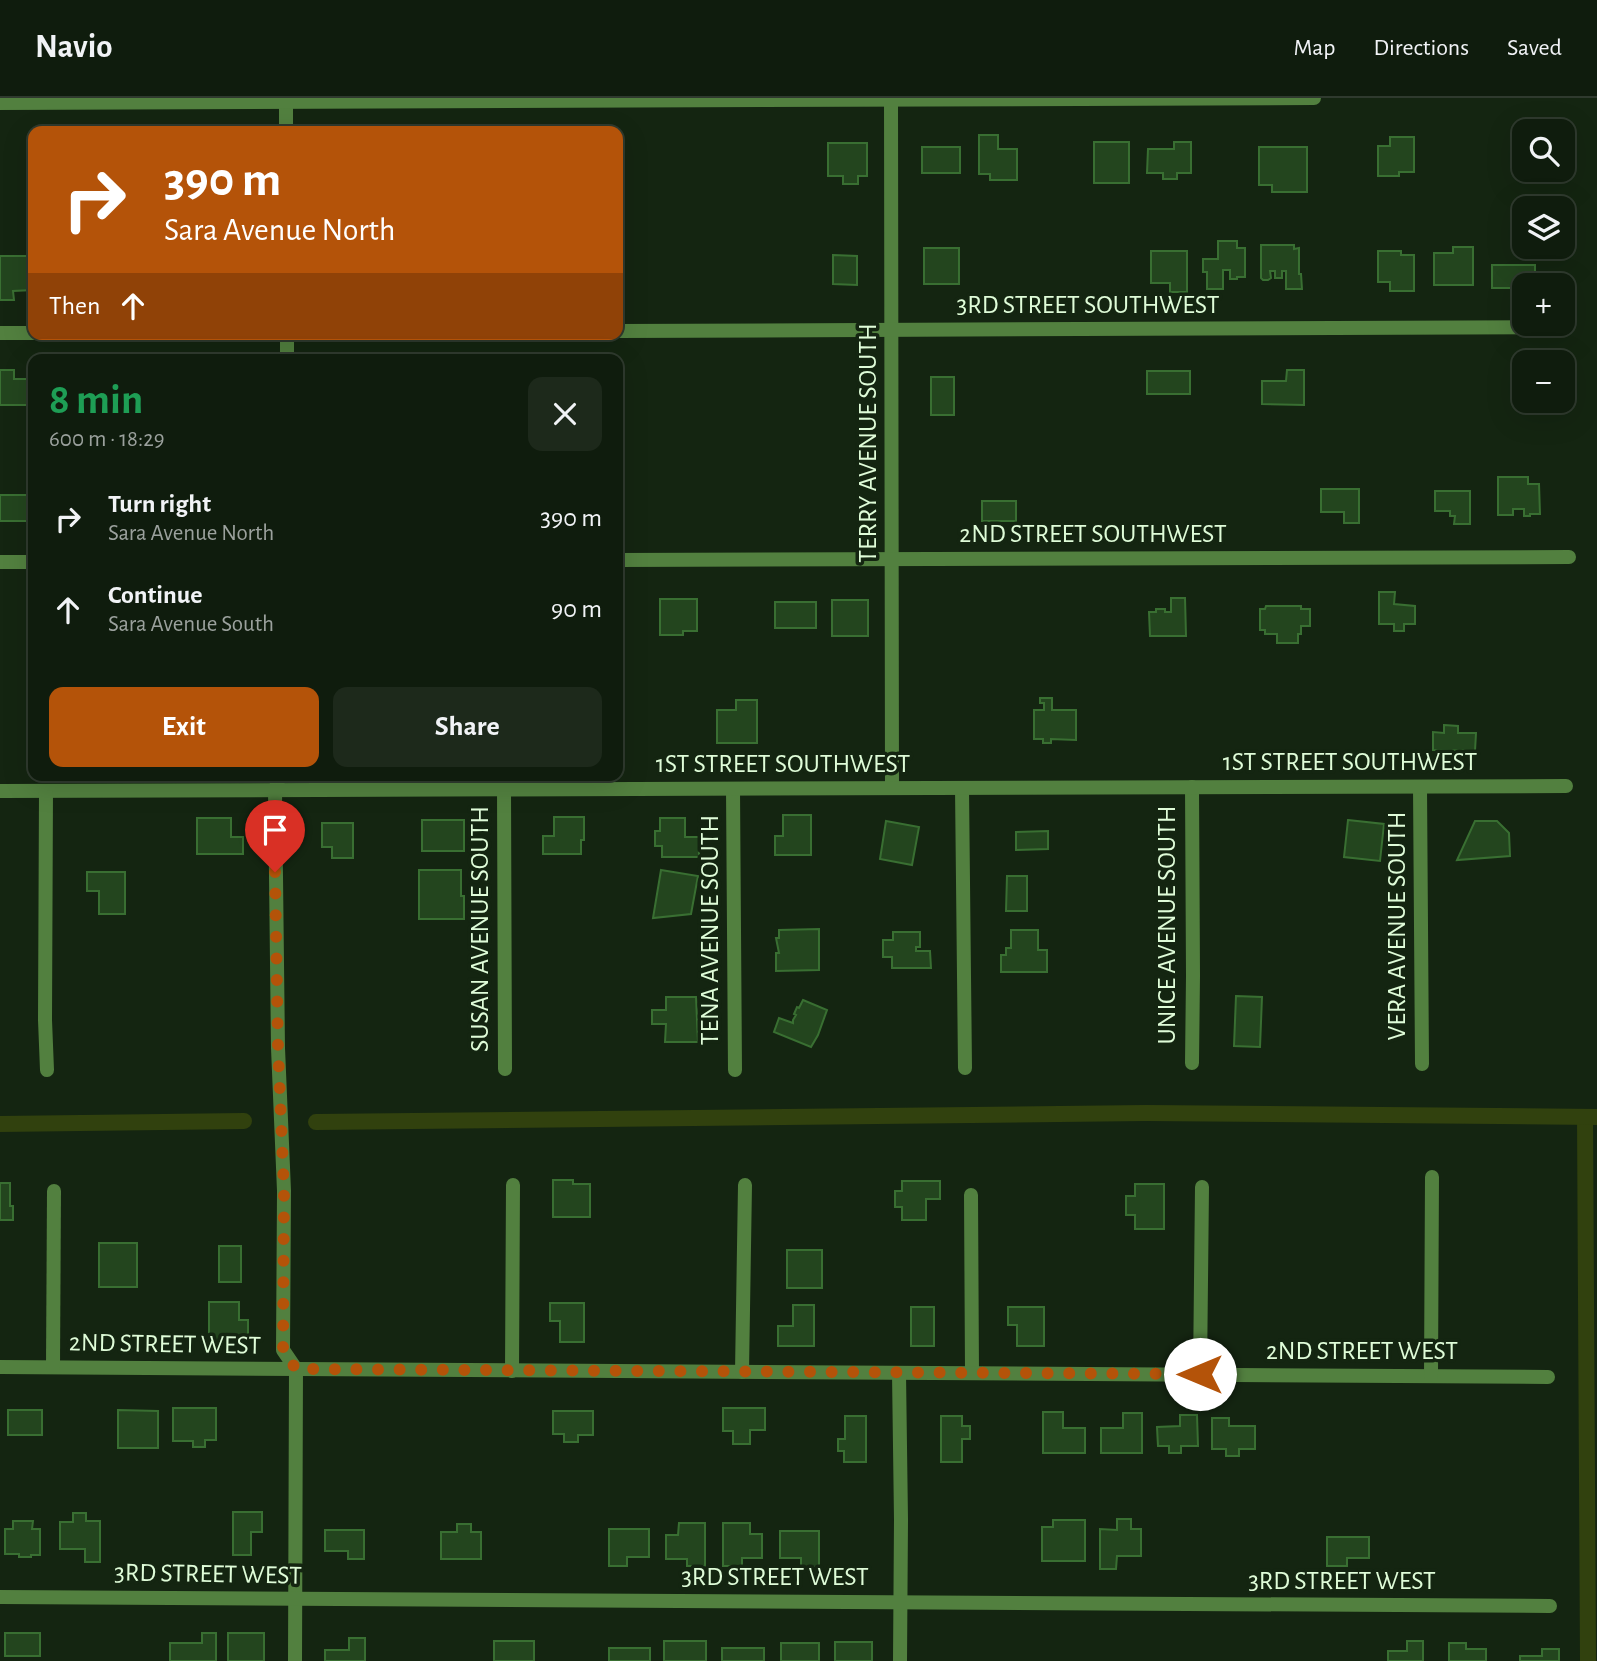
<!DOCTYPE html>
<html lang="en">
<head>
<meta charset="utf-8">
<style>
	:root { --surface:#0f1c0d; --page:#1d291b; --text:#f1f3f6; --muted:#9ba19d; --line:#2f3a2e; --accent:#b45309 }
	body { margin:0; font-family:"Alegreya Sans",sans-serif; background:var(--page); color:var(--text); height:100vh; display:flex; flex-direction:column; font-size:26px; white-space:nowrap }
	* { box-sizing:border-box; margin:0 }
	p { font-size:23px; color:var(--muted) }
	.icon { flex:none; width:38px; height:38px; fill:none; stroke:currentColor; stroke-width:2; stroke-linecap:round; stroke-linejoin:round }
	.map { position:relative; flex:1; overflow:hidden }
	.panel { position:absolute; left:28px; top:256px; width:595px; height:427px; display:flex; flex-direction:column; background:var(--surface); border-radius:14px; box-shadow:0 7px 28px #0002,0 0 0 2px var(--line) }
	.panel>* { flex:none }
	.top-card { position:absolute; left:28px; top:28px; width:595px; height:214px; border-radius:14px; box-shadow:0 7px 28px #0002,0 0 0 2px var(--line); background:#b45309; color:#fff; overflow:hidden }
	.buttons { position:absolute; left:1512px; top:21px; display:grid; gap:14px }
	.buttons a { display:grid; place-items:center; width:63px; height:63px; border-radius:14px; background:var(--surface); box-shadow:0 7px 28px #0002,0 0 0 2px var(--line); font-size:35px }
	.pin { position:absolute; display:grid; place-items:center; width:60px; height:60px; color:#fff; margin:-72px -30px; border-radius:50% 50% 50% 0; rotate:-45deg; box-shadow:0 0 7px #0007 }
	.pin .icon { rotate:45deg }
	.me { position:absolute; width:77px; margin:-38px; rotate:270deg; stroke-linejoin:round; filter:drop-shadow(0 0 5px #0008) }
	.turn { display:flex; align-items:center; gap:24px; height:147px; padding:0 21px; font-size:32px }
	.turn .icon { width:91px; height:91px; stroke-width:2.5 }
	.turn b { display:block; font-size:49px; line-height:60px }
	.then { display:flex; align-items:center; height:66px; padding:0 21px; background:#0003; gap:14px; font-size:26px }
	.round { display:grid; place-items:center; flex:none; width:74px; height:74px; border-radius:14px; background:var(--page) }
	.summary { display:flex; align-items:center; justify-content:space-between; height:119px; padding:0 21px }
	h1 { font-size:42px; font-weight:600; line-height:52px; color:#1e9e55 }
	.button { display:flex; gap:14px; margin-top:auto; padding:14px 21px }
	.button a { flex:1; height:80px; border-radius:14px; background:var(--accent); color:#fff; font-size:28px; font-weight:600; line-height:80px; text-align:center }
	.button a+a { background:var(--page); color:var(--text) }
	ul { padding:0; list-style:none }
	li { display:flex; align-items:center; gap:21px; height:91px; padding:0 21px }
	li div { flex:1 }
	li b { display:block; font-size:26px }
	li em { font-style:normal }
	header { display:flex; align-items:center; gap:42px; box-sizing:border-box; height:98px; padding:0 35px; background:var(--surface); border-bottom:2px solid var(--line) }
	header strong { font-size:33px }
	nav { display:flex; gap:38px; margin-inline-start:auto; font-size:24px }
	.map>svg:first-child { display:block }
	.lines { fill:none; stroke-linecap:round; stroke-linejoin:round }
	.canal { stroke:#31410e; stroke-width:16 }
	.building { fill:#23451e; stroke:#396f32; stroke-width:2 }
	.street { stroke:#52803f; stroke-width:14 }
	.route { stroke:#b45309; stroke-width:12; stroke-dasharray:0 21.6 }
	.labels { text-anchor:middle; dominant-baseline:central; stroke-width:7; stroke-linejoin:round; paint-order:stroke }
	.street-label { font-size:26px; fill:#dffcd8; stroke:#142511 }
</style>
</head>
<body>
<header>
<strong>Navio</strong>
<nav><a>Map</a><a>Directions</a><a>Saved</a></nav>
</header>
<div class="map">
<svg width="1597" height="1563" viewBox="0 0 1597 1563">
	<rect width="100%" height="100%" fill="#142511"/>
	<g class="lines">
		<g class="canal">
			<polyline points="1585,1019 1588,1563"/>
			<polyline points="316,1024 1146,1015 1597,1019"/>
			<polyline points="0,1026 244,1023"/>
		</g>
	</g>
	<g class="building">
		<polygon points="979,37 998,37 998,51 1017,51 1017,82 990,82 990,76 979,76"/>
		<polygon points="1390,39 1414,39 1414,74 1399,74 1399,78 1378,78 1378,48 1390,48"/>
		<rect x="1094" y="44" width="35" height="41"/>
		<polygon points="1174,44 1191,44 1191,75 1177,75 1177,81 1163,81 1163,75 1147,75 1148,51 1174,51"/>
		<polygon points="828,45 867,45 867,78 858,78 858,86 843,86 843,78 828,78"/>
		<rect x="922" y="49" width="38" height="26"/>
		<polygon points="1259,49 1307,49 1307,94 1272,94 1272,87 1259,87"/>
		<polygon points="1218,143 1237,143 1237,150 1245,150 1245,179 1237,179 1237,181 1230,181 1230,172 1223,172 1223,191 1207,191 1207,174 1203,174 1203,161 1218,161"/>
		<polygon points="1261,147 1294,147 1294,151 1299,150 1299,176 1301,176 1302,191 1286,191 1286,173 1282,173 1282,180 1275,180 1275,173 1270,173 1271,180 1268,182 1263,182 1261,180"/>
		<polygon points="1453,149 1473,149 1473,187 1434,187 1434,155 1453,155"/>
		<rect x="924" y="150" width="35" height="36"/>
		<polygon points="1151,153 1187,153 1187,194 1170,194 1170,185 1151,185"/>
		<polygon points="1378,153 1401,153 1401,157 1414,157 1414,193 1390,193 1390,184 1378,184"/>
		<polygon points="833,157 857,158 857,187 833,186"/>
		<polygon points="0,158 33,158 33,192 13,193 14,202 0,202"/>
		<polygon points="1492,167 1535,167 1535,187 1524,187 1524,190 1492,190"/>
		<polygon points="0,272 14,272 14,281 33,281 33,307 0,307"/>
		<polygon points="1287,272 1304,272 1304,307 1262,306 1262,283 1286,283"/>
		<rect x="1147" y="273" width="43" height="23"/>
		<rect x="931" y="279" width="23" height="38"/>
		<polygon points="1498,379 1528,379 1528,386 1539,386 1540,416 1530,416 1530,418 1524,418 1524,411 1513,411 1513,417 1498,417"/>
		<polygon points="1321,391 1359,391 1359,425 1344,425 1344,414 1321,414"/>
		<polygon points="1435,393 1470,393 1470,426 1454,426 1455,418 1450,418 1450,413 1435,413"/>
		<rect x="0" y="397" width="33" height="26"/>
		<rect x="982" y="403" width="34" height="20"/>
		<polygon points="1379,494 1395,494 1394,506 1415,508 1415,526 1404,526 1404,533 1394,533 1394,526 1379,526"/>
		<polygon points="1171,500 1185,500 1186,538 1150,538 1149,514 1156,514 1156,511 1165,511 1165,514 1171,514"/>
		<polygon points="660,501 697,501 697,533 683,533 683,537 660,537"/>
		<rect x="832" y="502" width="36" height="36"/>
		<rect x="775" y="504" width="41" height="26"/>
		<polygon points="1266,508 1301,508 1301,511 1310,511 1310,528 1301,528 1301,536 1298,536 1298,545 1277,545 1277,536 1265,536 1265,532 1260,532 1260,511 1265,511"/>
		<polygon points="1040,600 1052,600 1052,612 1076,612 1076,642 1051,641 1051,645 1043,645 1043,641 1034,641 1034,612 1044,612 1044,605 1040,605"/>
		<polygon points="736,602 757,602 757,645 717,645 717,612 736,612"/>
		<polygon points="1444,627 1458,628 1458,635 1476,635 1475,653 1433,652 1433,634 1444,635"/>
		<polygon points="783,717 811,717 811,757 775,757 775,738 783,738"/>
		<polygon points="554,719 584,719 584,742 581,742 581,756 543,756 543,738 554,738"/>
		<polygon points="197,720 231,720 231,739 243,739 243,756 197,756"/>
		<polygon points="660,720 685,720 685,739 699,739 699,759 662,759 662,748 655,748 655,733 660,733"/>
		<rect x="422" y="722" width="42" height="31"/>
		<polygon points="1348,722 1384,726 1380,763 1344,759"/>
		<polygon points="886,723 919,729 912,767 880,761"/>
		<polygon points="1475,723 1497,723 1509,735 1510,758 1457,762"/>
		<polygon points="322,725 353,725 353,760 332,760 332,749 322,749"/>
		<polygon points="1048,733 1048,751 1016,752 1016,734"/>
		<polygon points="419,772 461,772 461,798 464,798 464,821 419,821"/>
		<polygon points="661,772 698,778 691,816 653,820"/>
		<polygon points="87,774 125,774 125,816 99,816 99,793 87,793"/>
		<polygon points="1007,778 1027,778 1027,813 1006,813"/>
		<polygon points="819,831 819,872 776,873 776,855 779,855 776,840 779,840 779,832"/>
		<polygon points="1011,832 1038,832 1038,852 1047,852 1047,874 1001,874 1001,857 1006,857 1006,850 1011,850"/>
		<polygon points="893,834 920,834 920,849 916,849 916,853 930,853 931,870 892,870 892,859 883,859 883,842 893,842"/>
		<polygon points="1236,898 1262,899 1260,949 1234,948"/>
		<polygon points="666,899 696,899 698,944 665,944 666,926 652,926 652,912 666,912"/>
		<polygon points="803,902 827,912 818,937 811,949 774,934 779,920 793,925 793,922 796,917 794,916 797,909 799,910"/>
		<polygon points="553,1082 573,1082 573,1086 590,1086 590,1119 553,1119"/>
		<polygon points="902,1083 940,1083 940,1101 926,1101 926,1122 902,1122 902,1109 895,1109 895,1093 902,1093"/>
		<polygon points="0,1085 10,1085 10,1108 13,1108 13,1122 0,1122"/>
		<polygon points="1135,1086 1164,1086 1164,1131 1135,1131 1135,1117 1126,1117 1126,1098 1135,1098"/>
		<rect x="99" y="1145" width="38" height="44"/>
		<rect x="219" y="1148" width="22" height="36"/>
		<rect x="787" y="1152" width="35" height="38"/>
		<polygon points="209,1204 239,1204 239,1222 248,1222 248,1243 209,1243"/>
		<polygon points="550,1205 584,1205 584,1244 560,1244 560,1223 550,1223"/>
		<polygon points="793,1207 814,1207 814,1248 778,1248 778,1228 793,1228"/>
		<rect x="911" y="1209" width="23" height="39"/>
		<polygon points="1008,1209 1044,1209 1044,1248 1017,1248 1017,1227 1008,1227"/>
		<polygon points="173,1310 216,1310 216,1342 205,1342 205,1349 193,1349 193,1343 173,1343"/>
		<polygon points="723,1310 765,1310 765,1332 750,1332 750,1346 733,1346 733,1333 723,1333"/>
		<rect x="8" y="1312" width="34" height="25"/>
		<polygon points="118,1312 158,1313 158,1350 118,1350"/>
		<polygon points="553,1313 593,1313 593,1337 578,1337 578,1344 564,1344 564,1336 553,1336"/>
		<polygon points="1043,1314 1063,1314 1063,1330 1085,1330 1085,1355 1043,1355"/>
		<polygon points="1123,1315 1142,1315 1142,1355 1101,1355 1101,1330 1123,1330"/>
		<polygon points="1180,1317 1197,1317 1198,1348 1181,1348 1181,1355 1169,1355 1169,1348 1158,1348 1157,1329 1180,1328"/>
		<polygon points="845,1318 866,1318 866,1364 844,1364 844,1353 838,1353 838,1341 845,1341"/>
		<polygon points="941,1318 962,1318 962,1328 970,1328 970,1341 962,1341 962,1364 941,1364"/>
		<polygon points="1212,1320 1229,1320 1229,1328 1255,1328 1255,1351 1239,1351 1239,1358 1226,1358 1226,1351 1212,1351"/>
		<polygon points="233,1414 262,1414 262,1434 251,1434 251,1457 233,1457"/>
		<polygon points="73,1415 86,1415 86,1423 100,1423 100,1464 85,1464 85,1451 60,1451 60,1424 73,1424"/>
		<polygon points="1117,1421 1131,1421 1131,1431 1141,1431 1141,1458 1117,1458 1116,1471 1100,1471 1100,1431 1117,1432"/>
		<polygon points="1053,1422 1085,1422 1085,1463 1042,1463 1042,1429 1053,1429"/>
		<polygon points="13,1423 33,1423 32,1431 40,1431 40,1457 31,1457 31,1459 19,1459 19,1456 5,1456 5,1431 13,1431"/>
		<polygon points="679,1425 705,1425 705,1468 687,1468 687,1461 666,1461 666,1437 678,1437"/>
		<polygon points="723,1425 750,1425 750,1436 762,1436 762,1460 742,1460 742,1468 723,1468"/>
		<polygon points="457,1426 471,1426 471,1434 481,1434 481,1461 441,1461 441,1434 457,1434"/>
		<polygon points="609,1431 649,1431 649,1459 627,1459 627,1468 609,1468"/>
		<polygon points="325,1432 364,1432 364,1461 348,1461 348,1453 325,1453"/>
		<polygon points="780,1433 819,1433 819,1469 801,1469 801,1460 780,1460"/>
		<polygon points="1327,1439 1369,1439 1369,1460 1347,1460 1347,1468 1327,1468"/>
		<rect x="5" y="1535" width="35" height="23"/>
		<polygon points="202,1535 216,1535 216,1563 170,1563 170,1545 202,1545"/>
		<rect x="228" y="1535" width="36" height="28"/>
		<polygon points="349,1540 365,1540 365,1563 325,1563 325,1552 349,1552"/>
		<rect x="494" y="1543" width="40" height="20"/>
		<rect x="664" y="1543" width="42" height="20"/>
		<polygon points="1407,1543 1423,1543 1423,1563 1388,1563 1388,1553 1407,1553"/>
		<rect x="835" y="1544" width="37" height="19"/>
		<rect x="781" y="1545" width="38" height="18"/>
		<polygon points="1449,1545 1466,1545 1466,1551 1486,1551 1486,1563 1449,1563"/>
		<rect x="609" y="1550" width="41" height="13"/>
		<rect x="722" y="1550" width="42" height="13"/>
		<polygon points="1542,1551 1559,1551 1559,1563 1520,1563 1520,1558 1542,1558"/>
	</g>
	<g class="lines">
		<g class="street">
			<polyline points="286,0 286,33"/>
			<polyline points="891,0 892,690"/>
			<polyline points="0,5 1314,0"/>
			<polyline points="618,233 1558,229"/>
			<polyline points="0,235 33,235"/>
			<polyline points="287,236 287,261"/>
			<polyline points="618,462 1569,459"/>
			<polyline points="0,464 33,464"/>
			<polyline points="280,677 275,692 278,950 284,1093 283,1252 296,1271 295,1563"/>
			<polyline points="1192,689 1193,878 1192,965"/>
			<polyline points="1420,689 1422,966"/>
			<polyline points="962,690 965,970"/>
			<polyline points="504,691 505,971"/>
			<polyline points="733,691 735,972"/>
			<polyline points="0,693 1566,688"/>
			<polyline points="46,693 45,922 47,972"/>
			<polyline points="971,1097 972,1274"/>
			<polyline points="0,1269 1548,1279"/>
			<polyline points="53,1269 54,1093"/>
			<polyline points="512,1273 513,1087"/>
			<polyline points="742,1274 745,1087"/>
			<polyline points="899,1275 901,1422 900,1563"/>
			<polyline points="1200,1276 1202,1089"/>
			<polyline points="1431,1278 1432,1079"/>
			<polyline points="0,1499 1550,1508"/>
		</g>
	</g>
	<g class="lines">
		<polyline class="route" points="275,774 278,950 284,1093 283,1252 296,1271 1200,1276"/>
	</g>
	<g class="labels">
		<g class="street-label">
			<text x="1088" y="207">3RD STREET SOUTHWEST</text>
			<text transform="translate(868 345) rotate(-90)">TERRY AVENUE SOUTH</text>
			<text x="1093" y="436">2ND STREET SOUTHWEST</text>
			<text x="1350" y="664">1ST STREET SOUTHWEST</text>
			<text x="783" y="666">1ST STREET SOUTHWEST</text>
			<text transform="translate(1167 827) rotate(-90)">UNICE AVENUE SOUTH</text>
			<text transform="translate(1397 828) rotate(-90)">VERA AVENUE SOUTH</text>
			<text transform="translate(480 831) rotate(-90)">SUSAN AVENUE SOUTH</text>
			<text transform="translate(710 832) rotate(-90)">TENA AVENUE SOUTH</text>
			<text transform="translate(165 1246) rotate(1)">2ND STREET WEST</text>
			<text x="1362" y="1253">2ND STREET WEST</text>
			<text transform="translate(208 1476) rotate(1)">3RD STREET WEST</text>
			<text x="775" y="1479">3RD STREET WEST</text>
			<text x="1342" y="1483">3RD STREET WEST</text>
		</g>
	</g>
</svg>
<div class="buttons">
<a><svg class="icon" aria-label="search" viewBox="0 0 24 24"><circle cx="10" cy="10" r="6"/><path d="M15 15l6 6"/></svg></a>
<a><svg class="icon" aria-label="layers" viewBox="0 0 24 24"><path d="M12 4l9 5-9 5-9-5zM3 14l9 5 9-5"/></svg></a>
<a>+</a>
<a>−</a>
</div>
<div class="pin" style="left:275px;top:774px;background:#d93025"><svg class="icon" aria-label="arrive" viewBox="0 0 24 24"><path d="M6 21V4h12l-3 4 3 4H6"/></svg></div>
<svg class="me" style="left:1200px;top:1276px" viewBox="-20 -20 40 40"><circle r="19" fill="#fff"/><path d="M0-13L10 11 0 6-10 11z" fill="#b45309"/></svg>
<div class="top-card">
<div class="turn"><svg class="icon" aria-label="right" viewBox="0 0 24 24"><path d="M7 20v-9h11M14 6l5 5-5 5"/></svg><div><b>390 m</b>Sara Avenue North</div></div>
<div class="then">Then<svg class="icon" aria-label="ahead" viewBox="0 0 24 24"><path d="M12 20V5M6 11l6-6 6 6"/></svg></div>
</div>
<section class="panel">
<div class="summary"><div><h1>8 min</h1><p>600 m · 18:29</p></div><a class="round"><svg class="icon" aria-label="close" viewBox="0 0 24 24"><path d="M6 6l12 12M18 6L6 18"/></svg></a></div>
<ul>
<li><svg class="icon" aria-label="right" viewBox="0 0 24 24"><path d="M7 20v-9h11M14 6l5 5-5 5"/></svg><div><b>Turn right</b><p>Sara Avenue North</p></div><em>390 m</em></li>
<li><svg class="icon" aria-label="ahead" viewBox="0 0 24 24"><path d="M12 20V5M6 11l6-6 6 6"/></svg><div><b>Continue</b><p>Sara Avenue South</p></div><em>90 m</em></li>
</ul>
<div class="button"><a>Exit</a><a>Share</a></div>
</section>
</div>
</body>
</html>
